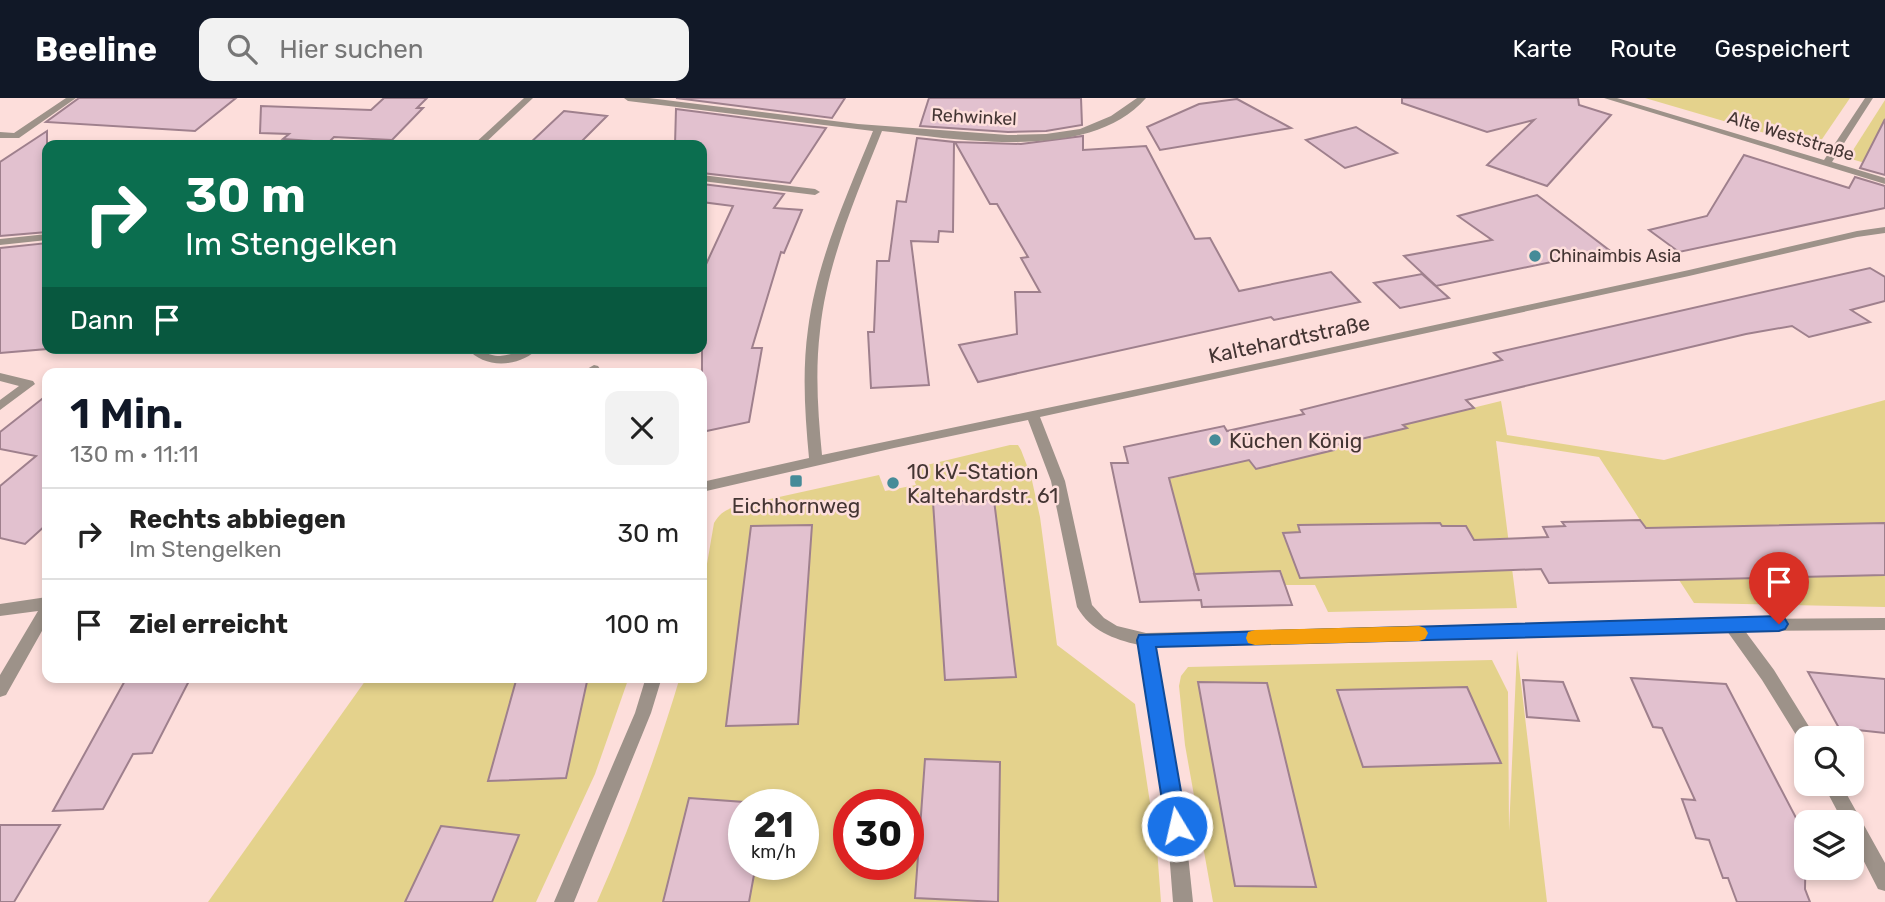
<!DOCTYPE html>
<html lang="de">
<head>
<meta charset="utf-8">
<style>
	:root { --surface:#fff; --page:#f2f2f2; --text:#222; --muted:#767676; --line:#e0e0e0; --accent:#111827 }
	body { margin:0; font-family:Rubik,sans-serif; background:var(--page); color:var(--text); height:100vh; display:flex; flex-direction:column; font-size:26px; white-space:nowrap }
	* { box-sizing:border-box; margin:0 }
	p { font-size:23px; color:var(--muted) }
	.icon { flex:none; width:38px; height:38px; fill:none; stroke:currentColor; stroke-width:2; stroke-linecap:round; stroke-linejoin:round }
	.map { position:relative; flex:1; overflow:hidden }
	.side { position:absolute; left:42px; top:270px; width:665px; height:315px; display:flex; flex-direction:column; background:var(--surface); border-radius:14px; box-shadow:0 4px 10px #0003 }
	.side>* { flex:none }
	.top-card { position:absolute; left:42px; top:42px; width:665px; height:214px; border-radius:14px; box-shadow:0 4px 10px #0003; background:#0b6e4f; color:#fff; overflow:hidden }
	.buttons { position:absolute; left:1794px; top:628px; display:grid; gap:14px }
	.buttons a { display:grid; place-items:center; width:70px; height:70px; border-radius:14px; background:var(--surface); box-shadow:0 4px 10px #0003; font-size:35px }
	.speed { position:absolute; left:728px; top:691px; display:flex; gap:14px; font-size:35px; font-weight:700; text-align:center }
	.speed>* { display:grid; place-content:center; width:91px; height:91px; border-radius:50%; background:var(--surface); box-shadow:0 4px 10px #0003; line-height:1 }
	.speed small { font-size:18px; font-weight:400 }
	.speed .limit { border:10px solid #d22; background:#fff; color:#111 }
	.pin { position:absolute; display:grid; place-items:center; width:60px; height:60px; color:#fff; margin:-72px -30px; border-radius:50% 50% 50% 0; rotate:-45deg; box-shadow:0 0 7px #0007 }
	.pin .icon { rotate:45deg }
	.me { position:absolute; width:77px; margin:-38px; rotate:351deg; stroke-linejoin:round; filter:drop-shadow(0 0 5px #0008) }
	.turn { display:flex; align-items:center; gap:24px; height:147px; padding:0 28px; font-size:32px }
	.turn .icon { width:91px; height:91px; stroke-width:2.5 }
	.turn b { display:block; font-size:49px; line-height:60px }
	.then { display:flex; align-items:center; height:66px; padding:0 28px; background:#0003; gap:14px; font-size:26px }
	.round { display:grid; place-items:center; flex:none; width:74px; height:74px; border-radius:14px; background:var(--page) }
	.headline { display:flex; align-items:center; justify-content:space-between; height:119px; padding:0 28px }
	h1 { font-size:42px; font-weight:600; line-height:52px; color:var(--accent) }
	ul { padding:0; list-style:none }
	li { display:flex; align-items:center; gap:21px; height:91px; padding:0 28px; border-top:2px solid var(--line) }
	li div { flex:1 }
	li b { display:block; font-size:26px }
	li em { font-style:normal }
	header { display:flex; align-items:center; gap:42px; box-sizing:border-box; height:98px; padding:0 35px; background:var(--accent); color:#fff }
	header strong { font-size:33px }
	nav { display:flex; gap:38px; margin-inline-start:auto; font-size:24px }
	.search { width:490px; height:63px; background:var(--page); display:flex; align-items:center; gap:18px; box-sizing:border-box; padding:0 24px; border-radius:14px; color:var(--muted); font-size:26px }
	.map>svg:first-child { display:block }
	.green { fill:#e4d28c; fill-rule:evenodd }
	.building { fill:#e2c1cf; stroke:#9f808d; stroke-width:2 }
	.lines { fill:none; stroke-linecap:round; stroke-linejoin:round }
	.service { fill:#9d9289; fill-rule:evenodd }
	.minor { fill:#9d9289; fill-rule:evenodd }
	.route { fill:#1a73e8; stroke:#114b97; stroke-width:2 }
	.slow { fill:#f59e0b }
	.poi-dot { fill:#468b98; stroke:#fddedb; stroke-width:2.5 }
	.labels { text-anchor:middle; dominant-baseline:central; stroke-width:5; stroke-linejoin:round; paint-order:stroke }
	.far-street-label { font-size:18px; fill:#443533; stroke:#fddedb }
	.far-poi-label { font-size:18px; fill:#443533; stroke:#fddedb; text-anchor:start }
	.street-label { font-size:21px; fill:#443533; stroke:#fddedb }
	.poi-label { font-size:21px; fill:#443533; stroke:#fddedb; text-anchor:start }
</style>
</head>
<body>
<header>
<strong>Beeline</strong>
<div class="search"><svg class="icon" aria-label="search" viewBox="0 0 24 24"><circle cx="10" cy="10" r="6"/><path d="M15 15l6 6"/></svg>Hier suchen</div>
<nav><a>Karte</a><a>Route</a><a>Gespeichert</a></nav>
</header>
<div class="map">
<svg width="1885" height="804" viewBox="0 0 1885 804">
	<rect width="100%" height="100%" fill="#fddedb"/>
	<g class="green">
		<polygon points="1645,0 1850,0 1816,50"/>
		<polygon points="1885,2 1885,71 1848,60"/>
		<polygon points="1885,302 1885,509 1694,505 1599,359 1496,343 1517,510 1328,514 1315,487 1285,487 1281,473 1227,475 1195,481 1169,381 1249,362 1256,371 1406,330 1403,327 1501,303 1507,337 1664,362"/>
		<path d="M1010,347h8l3,5 10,26 9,41 17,128 78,59 22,145 4,53h-564c33,-74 60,-148 83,-225h22v-84l12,-70c6,-10 12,-14 24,-17l141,-31 6,16 31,-6 -6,-16zM744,707h59v59h-59zM849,707h59v59h-59z"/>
		<polygon points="1517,552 1547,804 1213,804 1185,647 1179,588 1181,578 1188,569 1492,562 1508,594 1509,733"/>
		<polygon points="368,579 629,579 595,676 536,804 208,804"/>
	</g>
	<g class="building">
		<polygon points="79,0 236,0 195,33 46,24"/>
		<polygon points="384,0 427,0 417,10 423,10 392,42 334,39 329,44 283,41 289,36 260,35 261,8 371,12"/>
		<polygon points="676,0 845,0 832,20"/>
		<polygon points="929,0 1081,0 1082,27 1046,33 1008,34 920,28"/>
		<polygon points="1402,0 1578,0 1579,7 1611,17 1547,88 1487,67 1534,22 1487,34 1402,5"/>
		<polygon points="1237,1 1291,30 1160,52 1147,29 1199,6"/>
		<polygon points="676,11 826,30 790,85 702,75 702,47 675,47"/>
		<polygon points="564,13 607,18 578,47 528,47"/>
		<polygon points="1885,21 1885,77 1860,70"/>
		<polygon points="1356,29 1397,55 1345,70 1306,42"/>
		<polygon points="47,33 47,134 0,138 0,64"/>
		<polygon points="1083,38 1083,52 1146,48 1195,141 1210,140 1239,193 1331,174 1360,204 1274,222 1271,219 978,284 959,247 1017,236 1015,194 1040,194 1021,160 1028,159 997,106 990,106 955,44 1021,46"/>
		<polygon points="917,40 954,44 953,134 939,133 938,144 911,143 929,287 871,290 868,234 874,234 877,163 889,163 897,103 906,104"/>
		<polygon points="1744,57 1849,90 1855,79 1885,88 1885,110 1679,154 1649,132 1707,118"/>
		<polygon points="702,86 784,96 774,110 802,112 784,155 781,154 752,250 762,250 749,324 702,334 702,175 733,108 702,104"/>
		<polygon points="1537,97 1609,152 1436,188 1404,158 1492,142 1458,118"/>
		<polygon points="47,145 47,251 0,255 0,150"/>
		<polygon points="1870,170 1885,179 1885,203 1851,212 1870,224 1809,239 1792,228 1746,236 1466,302 1474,310 1403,327 1407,330 1332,348 1334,352 1256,371 1249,362 1169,380 1199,493 1194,476 1280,473 1292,507 1202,509 1201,502 1140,504 1111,365 1128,365 1124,349 1224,328 1227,333 1304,316 1301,312 1502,262 1494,255"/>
		<polygon points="1422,176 1449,200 1400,210 1374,185"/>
		<polygon points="47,297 47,426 25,446 0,440 0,388 36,358 0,351 0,334"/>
		<polygon points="994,402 1016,579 945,582 933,404"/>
		<polygon points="1640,422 1646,430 1885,425 1885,477 1549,485 1541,471 1300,480 1283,435 1300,434 1298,427 1440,425 1442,428 1466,428 1474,442 1548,439 1543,429 1565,428 1562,424"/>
		<polygon points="812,427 798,626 726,628 751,428"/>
		<polygon points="1808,574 1885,581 1885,635 1839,630"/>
		<polygon points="127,579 191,579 152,655 133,656 103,711 53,713"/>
		<polygon points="517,579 588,579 566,680 488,683"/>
		<polygon points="1631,580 1726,586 1806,739 1805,791 1810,804 1737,804 1728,780 1723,780 1709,742 1696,740 1682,701 1695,702 1662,630 1653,629"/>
		<polygon points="1523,582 1563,584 1579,623 1527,619"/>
		<polygon points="1198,584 1267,585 1316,789 1235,788"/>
		<polygon points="1467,589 1501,665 1363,669 1337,592"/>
		<polygon points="925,661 1000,664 998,804 915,800"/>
		<polygon points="689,700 744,704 744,766 756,766 749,804 663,804"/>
		<polygon points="0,727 60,727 14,804 0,804"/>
		<polygon points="441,728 519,737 492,804 405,804"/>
	</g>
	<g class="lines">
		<g class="service">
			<polygon points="66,0 76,0 19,40 0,40 0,34 14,35"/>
			<polygon points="702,77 815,91 820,94 815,97 702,83"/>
			<polygon points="594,267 598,268 600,271 598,274 580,275"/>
			<polygon points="0,275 33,283 35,286 0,312 0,302 19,288 0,283"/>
		</g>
		<g class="minor">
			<polygon points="524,0 533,0 483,47 473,47"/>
			<path d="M624,0h25l209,26 150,11 38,-1 34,-5 31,-13 26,-18h9c-56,65 -189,41 -264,33 -26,65 -55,131 -62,200 -5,41 -2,83 2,124l340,-71 527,-114 168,-39 28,-4v6l-28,4 -168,39 -649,141 25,64 27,124 12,13 13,8 29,7 585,-14 154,-1v12l-140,1 29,39 39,63 2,5h-9v7l-5,-2 -39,-63 -35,-49 -572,15 30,180 8,76h-20l-6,-76 -28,-181c-26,-6 -48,-14 -62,-38l-26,-126 -23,-61 -134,28 -192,44v-10l107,-24c-4,-43 -7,-86 -1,-129 9,-69 39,-134 65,-198l-245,-30z"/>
			<polygon points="1604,0 1617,0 1824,62 1865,0 1873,0 1832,64 1885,80 1885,86"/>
			<polygon points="47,136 47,142 0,147 0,141"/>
			<path d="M467,250c16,0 19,8 33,8 14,-1 25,-8 39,-8 -19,19 -54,22 -72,0z"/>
			<polygon points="47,499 47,524 6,597 0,599 0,577 38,513 0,518 0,506"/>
			<polygon points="646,579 662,579 651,615 574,804 554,804 635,615"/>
			<polygon points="1823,686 1841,686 1885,765 1885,793 1878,791 1852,740 1852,724 1843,724"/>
		</g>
	</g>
	<polygon class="route" points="1779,518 1785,521 1788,526 1785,531 1779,533 1156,549 1187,728 1184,735 1177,738 1169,735 1166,728 1137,542 1139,537"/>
	<polygon class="slow" points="1419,528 1425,530 1428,535 1425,541 1419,543 1255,547 1248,545 1246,540 1248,534 1255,532"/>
	<g class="poi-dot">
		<circle cx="1535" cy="158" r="7"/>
		<circle cx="1215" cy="342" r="7"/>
		<rect x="789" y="376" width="14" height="14" rx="3.5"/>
		<circle cx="893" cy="385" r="7"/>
	</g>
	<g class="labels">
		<g class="far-street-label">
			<text transform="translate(974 19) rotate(3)">Rehwinkel</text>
			<text transform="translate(1791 38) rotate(17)">Alte Weststraße</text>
		</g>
		<g class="far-poi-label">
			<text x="1549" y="158">Chinaimbis Asia</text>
		</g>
		<g class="street-label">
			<text transform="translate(1289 241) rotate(-12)">Kaltehardtstraße</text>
		</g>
		<g class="poi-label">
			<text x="1229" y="342">Küchen König</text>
			<text x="907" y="373">10 kV-Station<tspan x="907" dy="24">Kaltehardstr. 61</tspan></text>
			<text x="796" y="407" text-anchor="middle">Eichhornweg</text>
		</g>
	</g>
</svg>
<div class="buttons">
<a><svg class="icon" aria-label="search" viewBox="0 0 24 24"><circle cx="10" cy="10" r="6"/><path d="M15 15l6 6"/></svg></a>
<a><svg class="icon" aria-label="layers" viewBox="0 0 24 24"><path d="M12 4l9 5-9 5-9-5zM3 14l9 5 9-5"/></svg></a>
</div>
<div class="speed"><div>21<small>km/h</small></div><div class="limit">30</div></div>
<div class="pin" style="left:1779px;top:526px;background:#d93025"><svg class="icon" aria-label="arrive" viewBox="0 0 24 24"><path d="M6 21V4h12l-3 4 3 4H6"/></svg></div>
<svg class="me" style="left:1177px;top:728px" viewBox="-20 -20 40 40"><circle r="17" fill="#1a73e8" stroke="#fff" stroke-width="3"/><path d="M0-11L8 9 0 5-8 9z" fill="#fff"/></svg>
<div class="top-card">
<div class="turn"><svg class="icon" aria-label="right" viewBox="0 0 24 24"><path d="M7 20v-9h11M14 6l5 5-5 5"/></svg><div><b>30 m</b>Im Stengelken</div></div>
<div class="then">Dann<svg class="icon" aria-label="arrive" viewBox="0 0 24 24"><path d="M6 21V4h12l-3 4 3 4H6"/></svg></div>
</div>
<section class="side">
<div class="headline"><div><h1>1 Min.</h1><p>130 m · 11:11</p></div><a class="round"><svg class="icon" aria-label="close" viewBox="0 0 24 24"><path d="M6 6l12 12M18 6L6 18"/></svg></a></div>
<ul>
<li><svg class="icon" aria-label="right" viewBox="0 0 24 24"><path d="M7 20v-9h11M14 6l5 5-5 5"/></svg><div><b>Rechts abbiegen</b><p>Im Stengelken</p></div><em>30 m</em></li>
<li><svg class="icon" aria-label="arrive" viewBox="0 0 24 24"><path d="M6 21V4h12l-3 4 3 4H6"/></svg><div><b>Ziel erreicht</b></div><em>100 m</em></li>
</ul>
</section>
</div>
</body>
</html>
